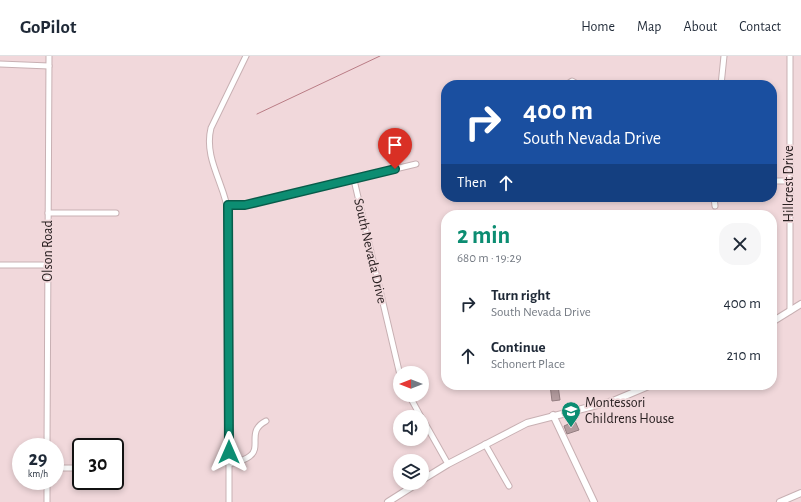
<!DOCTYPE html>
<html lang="en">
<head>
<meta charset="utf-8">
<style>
	:root { --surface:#fff; --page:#f6f6f7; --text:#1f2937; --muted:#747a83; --line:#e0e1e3; --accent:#0c8d72 }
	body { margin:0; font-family:"Alegreya Sans",sans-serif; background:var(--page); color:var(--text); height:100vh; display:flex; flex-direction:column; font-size:15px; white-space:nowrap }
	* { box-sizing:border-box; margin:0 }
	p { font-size:13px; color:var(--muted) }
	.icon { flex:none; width:22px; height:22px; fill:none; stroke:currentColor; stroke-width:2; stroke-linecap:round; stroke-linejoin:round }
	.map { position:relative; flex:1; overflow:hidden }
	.drawer { position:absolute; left:441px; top:154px; width:336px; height:180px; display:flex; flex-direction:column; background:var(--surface); border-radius:16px; box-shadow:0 2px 6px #0003 }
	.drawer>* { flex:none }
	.top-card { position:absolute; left:441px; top:24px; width:336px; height:122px; border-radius:16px; box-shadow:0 2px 6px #0003; background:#1a4fa0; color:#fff; overflow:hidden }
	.needle { width:26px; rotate:270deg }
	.fabs { position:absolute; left:393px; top:310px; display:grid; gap:8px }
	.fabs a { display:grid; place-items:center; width:36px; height:36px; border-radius:50%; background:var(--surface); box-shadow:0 2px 6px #0003; font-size:20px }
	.speed { position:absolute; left:12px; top:382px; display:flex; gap:8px; font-size:20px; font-weight:700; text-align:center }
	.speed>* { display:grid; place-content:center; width:52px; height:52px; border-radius:50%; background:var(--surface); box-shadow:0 2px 6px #0003; line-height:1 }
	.speed small { font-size:10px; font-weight:400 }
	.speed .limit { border:2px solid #111; border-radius:6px; background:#fff; color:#111 }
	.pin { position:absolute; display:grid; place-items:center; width:34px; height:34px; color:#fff; margin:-41px -17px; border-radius:50% 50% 50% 0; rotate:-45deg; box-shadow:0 0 4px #0007 }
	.pin .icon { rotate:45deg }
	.me { position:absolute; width:44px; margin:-22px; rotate:0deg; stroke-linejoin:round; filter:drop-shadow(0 0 3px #0008) }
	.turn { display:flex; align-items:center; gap:14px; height:84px; padding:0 16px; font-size:18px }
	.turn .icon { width:52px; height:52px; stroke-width:2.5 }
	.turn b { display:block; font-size:28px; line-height:34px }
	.then { display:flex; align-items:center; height:38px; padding:0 16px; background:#0003; gap:8px; font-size:15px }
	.round { display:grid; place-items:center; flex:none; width:42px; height:42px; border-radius:16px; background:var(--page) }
	.summary { display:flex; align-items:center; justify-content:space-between; height:68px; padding:0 16px }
	h1 { font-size:24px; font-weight:700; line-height:30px; color:var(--accent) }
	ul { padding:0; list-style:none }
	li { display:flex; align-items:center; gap:12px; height:52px; padding:0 16px }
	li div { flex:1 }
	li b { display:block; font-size:15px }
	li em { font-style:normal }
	header { display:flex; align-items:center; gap:24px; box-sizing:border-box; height:56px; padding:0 20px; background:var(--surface); border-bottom:1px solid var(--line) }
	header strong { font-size:19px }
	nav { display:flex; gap:22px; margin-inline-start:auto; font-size:14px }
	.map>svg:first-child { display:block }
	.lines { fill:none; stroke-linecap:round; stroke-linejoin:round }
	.stream { stroke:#b97c85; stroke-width:1 }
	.building { fill:#b49c9f; stroke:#947e81 }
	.minor-casing { stroke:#c8b0b3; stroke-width:7 }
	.tertiary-casing { stroke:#c8b0b3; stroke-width:8 }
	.minor { stroke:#fff; stroke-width:5 }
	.tertiary { stroke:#fff; stroke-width:6 }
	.route-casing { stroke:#085c4a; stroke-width:10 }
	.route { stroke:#0c8d72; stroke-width:7 }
	.labels { text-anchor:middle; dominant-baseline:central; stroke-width:3.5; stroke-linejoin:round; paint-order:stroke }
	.street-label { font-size:14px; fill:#292021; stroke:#f1d8db }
	.poi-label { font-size:14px; fill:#292021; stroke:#f1d8db; text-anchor:start }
</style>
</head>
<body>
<header>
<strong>GoPilot</strong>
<nav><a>Home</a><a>Map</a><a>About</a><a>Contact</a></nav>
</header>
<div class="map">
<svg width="801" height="446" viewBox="0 0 801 446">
	<rect width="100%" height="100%" fill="#f1d8db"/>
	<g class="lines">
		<polyline class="stream" points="257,58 380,0"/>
	</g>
	<g class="building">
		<polygon points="550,329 558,329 560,344 552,345"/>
		<polygon points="575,365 579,374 567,378 564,370"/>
	</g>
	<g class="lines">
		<g class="minor-casing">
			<g id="minor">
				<polyline points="0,8 49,10"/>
				<polyline points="566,29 572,25 579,29"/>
				<polyline points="721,29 724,0"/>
				<polyline points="354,124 400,319"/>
				<polyline points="772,125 789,125"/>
				<polyline points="714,141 715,150"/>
				<polyline points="228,149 245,149 416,108"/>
				<polyline points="48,157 116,157"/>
				<polyline points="0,209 48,209"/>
				<polyline points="790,255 790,0"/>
				<polyline points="409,339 421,361"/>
				<polyline points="422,362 448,408"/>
				<polyline points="485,388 509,430"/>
				<polyline points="47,391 49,0"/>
				<path d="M229,408c7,-2 15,-3 21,-8 12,-9 -4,-25 16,-35"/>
				<polyline points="55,412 81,412"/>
				<polyline points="47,446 47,425"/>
				<path d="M229,446v-284c-2,-31 -26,-58 -18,-90l35,-72"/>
			</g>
		</g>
		<g class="tertiary-casing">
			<g id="tertiary">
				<polyline points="772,266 801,248"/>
				<polyline points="553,359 594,446"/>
				<polyline points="422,424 448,408 527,367 613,345 651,329"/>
				<polyline points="388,446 418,427"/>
				<polyline points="780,446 801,437"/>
			</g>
		</g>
		<use href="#minor" class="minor"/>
		<use href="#tertiary" class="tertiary"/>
	</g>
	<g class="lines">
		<g class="route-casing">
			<polyline id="route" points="229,396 228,149 245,149 395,113"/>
		</g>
		<use href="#route" class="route"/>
	</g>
	<defs>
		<g id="school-pin" transform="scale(1)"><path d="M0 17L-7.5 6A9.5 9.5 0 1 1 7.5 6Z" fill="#0c8d72" stroke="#f1d8db"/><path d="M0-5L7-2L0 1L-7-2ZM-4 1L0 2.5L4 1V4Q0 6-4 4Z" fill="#fff"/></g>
	</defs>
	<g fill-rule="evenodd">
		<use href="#school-pin" x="571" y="355"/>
	</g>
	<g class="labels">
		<g class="street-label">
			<text transform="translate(789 128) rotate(-90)">Hillcrest Drive</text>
			<text transform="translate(48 195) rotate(-90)">Olson Road</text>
			<text transform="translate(370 195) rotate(77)">South Nevada Drive</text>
		</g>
		<g class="poi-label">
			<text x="585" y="347">Montessori<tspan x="585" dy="16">Childrens House</tspan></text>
		</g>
	</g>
</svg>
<div class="fabs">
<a><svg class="needle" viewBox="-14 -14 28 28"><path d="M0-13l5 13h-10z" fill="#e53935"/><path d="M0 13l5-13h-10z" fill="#747a83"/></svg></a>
<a><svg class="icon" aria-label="sound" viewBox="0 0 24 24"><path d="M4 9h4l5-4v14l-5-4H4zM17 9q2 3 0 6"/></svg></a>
<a><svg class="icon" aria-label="layers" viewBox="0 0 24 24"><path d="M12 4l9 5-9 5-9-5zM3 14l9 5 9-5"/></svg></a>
</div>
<div class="speed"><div>29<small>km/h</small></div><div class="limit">30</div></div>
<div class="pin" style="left:395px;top:113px;background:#d93025"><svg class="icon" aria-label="arrive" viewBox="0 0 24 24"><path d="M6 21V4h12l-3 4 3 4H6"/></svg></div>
<svg class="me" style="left:229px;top:396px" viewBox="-20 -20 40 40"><path d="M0-17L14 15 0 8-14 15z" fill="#0c8d72" stroke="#fff" stroke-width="4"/></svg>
<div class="top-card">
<div class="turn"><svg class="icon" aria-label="right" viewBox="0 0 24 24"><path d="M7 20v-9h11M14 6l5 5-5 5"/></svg><div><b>400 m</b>South Nevada Drive</div></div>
<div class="then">Then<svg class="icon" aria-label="ahead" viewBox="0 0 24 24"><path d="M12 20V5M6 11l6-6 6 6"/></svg></div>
</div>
<section class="drawer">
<div class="summary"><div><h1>2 min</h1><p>680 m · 19:29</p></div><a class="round"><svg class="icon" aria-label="close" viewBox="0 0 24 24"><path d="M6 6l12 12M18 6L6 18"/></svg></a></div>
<ul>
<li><svg class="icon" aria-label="right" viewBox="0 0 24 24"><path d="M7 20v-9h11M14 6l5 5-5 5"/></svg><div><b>Turn right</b><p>South Nevada Drive</p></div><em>400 m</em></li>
<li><svg class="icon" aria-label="ahead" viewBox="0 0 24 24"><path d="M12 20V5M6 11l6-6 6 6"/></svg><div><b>Continue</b><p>Schonert Place</p></div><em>210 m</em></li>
</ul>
</section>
</div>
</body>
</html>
